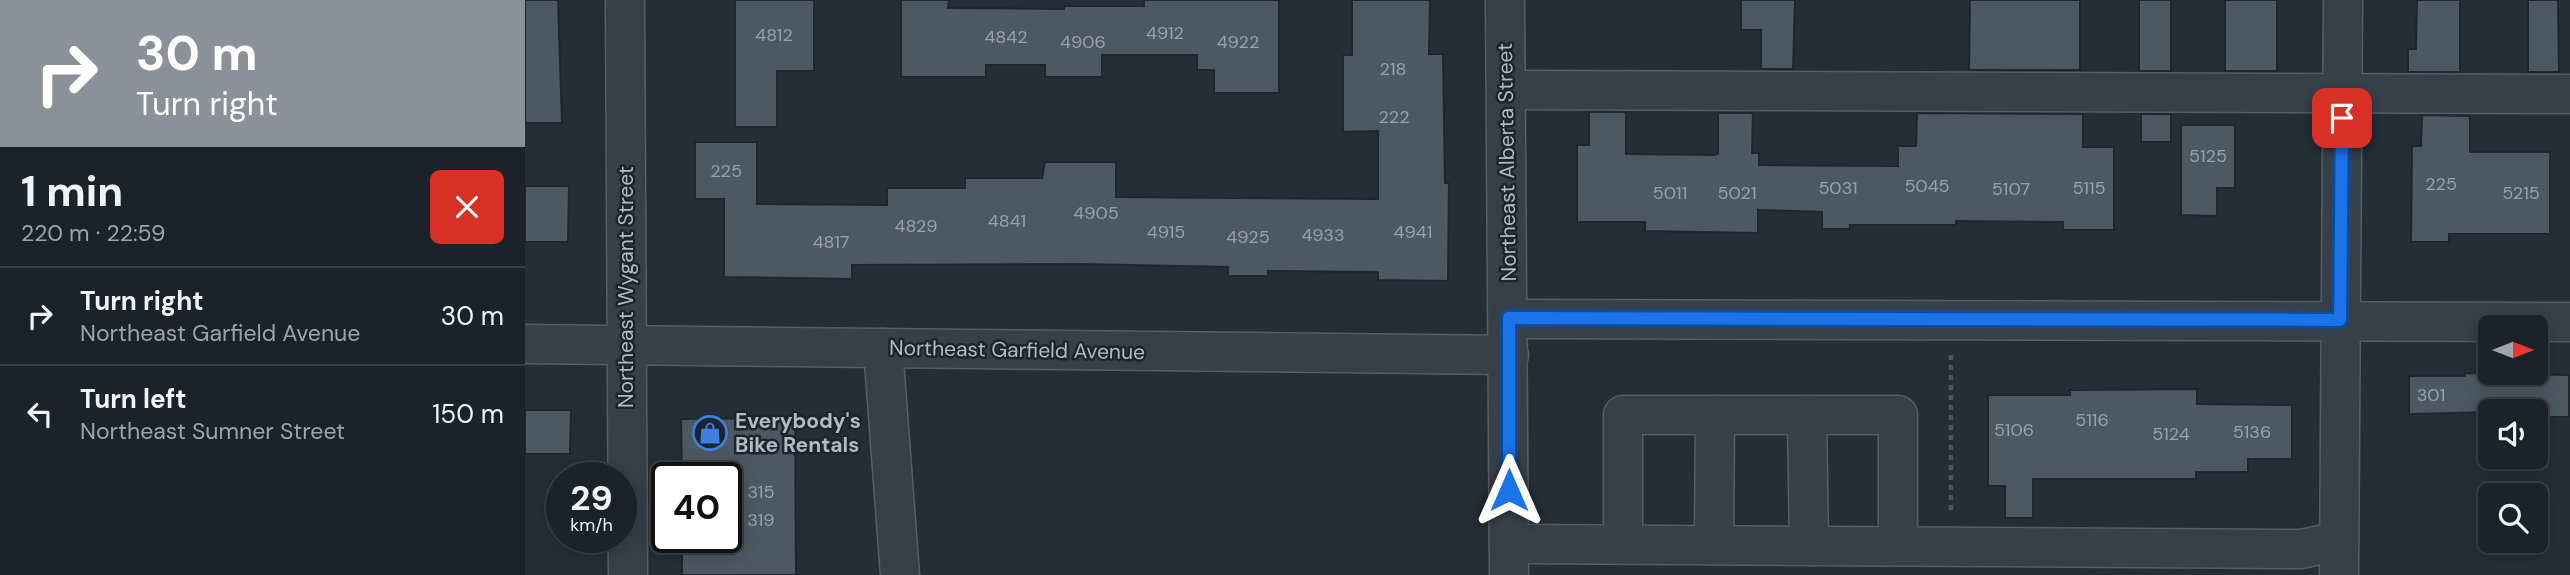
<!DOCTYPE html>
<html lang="en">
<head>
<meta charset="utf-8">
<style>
	:root { --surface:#1b2229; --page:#282f35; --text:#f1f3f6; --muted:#a0a4a8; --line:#393f46 }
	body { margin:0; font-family:"DM Sans",sans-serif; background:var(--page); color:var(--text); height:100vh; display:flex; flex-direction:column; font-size:26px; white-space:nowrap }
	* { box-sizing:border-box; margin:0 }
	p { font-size:23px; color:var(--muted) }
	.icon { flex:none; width:38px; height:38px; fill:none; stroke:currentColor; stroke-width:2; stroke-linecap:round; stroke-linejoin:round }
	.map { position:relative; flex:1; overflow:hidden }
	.sheet { display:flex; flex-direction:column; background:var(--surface); width:525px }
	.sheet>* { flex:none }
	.hud { background:#8c9099; color:#fff; overflow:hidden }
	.needle { width:46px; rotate:90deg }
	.fabs { position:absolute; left:1953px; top:315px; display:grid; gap:14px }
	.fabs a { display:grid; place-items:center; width:70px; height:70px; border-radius:10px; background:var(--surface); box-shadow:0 4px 18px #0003,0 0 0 2px var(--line); font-size:35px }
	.speed { position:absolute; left:21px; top:462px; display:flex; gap:14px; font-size:35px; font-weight:700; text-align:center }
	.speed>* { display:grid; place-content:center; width:91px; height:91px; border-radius:50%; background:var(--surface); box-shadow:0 4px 18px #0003,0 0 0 2px var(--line); line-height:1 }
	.speed small { font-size:18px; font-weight:400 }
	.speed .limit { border:4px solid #111; border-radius:10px; background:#fff; color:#111 }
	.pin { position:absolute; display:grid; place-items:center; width:60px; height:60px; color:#fff; margin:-30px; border-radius:14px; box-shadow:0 4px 10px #0006 }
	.me { position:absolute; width:77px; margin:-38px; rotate:0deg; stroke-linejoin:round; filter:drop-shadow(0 0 5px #0008) }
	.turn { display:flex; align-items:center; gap:24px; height:147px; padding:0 21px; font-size:32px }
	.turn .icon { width:91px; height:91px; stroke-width:2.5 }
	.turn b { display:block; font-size:49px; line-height:60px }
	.round { display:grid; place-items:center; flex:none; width:74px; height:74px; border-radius:10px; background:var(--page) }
	.head { display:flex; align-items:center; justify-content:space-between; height:119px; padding:0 21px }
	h1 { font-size:42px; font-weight:700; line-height:52px }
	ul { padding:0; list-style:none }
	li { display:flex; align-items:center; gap:21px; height:98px; padding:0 21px; border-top:2px solid var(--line) }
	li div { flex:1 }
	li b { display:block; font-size:26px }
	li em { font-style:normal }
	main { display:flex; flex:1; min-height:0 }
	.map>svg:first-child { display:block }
	.building { fill:#4c5862; stroke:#1e262e; stroke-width:2 }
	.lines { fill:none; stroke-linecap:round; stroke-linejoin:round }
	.minor-casing { stroke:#555d65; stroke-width:41 }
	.path { stroke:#475859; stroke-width:4.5; stroke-dasharray:5 5; stroke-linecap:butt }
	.minor { stroke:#373f48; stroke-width:38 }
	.route-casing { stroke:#114b97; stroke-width:18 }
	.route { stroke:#1a73e8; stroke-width:12 }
	.labels { text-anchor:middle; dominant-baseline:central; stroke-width:5; stroke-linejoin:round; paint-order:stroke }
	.number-label { font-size:18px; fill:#98a2ac }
	.street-label { font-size:21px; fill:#b2bac4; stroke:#1c242c }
	.poi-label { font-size:21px; font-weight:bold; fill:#b2bac4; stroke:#1c242c; text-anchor:start }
</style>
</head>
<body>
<main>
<section class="sheet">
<div class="hud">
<div class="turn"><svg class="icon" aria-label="right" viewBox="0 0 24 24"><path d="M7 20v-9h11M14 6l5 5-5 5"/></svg><div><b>30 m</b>Turn right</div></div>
</div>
<div class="head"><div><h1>1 min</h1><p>220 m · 22:59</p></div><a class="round" style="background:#d93025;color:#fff"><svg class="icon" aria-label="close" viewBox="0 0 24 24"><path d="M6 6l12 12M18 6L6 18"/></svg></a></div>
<ul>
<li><svg class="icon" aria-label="right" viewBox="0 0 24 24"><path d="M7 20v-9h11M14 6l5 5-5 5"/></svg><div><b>Turn right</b><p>Northeast Garfield Avenue</p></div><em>30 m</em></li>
<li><svg class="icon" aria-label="left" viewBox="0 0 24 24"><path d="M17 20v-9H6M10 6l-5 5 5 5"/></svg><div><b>Turn left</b><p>Northeast Sumner Street</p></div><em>150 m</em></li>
</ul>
</section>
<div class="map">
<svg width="2045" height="575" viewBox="0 0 2045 575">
	<rect width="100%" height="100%" fill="#242e37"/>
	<g class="building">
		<polygon points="0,0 33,0 37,123 0,123"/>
		<polygon points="210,0 289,0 289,71 252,71 252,127 210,127"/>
		<polygon points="376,0 424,0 423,8 539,9 539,6 619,6 619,0 754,0 754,93 689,93 689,70 672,70 672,55 577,55 577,77 520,77 520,65 461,65 461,77 376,77"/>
		<polygon points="827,0 905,0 904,54 918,54 920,183 924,183 923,281 853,280 853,272 743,271 743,276 703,276 703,267 553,264 327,265 327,279 199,277 199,199 170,199 170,142 232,142 232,204 362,205 362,188 440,188 440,178 517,178 520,162 591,162 591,197 853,199 853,131 818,132 818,55 827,55"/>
		<polygon points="1216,0 1270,0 1268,69 1236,69 1236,30 1216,30"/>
		<polygon points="1445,0 1555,0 1555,70 1444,70"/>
		<rect x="1614" y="0" width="32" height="71"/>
		<rect x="1700" y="0" width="52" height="71"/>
		<polygon points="1892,0 1935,0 1935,72 1883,72 1883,49 1891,49"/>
		<polygon points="2003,0 2033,0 2034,72 2003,72"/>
		<polygon points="1064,112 1101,112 1101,154 1190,155 1193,153 1193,113 1228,113 1227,153 1234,153 1234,165 1373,166 1373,146 1391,146 1392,113 1558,114 1558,147 1589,147 1589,230 1538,230 1538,222 1431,221 1431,225 1325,225 1325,229 1297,229 1297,212 1233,210 1233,233 1120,231 1120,222 1052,222 1052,145 1064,145"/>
		<rect x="1616" y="114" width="30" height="28"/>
		<polygon points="1897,115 1945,116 1945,152 2025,152 2025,234 1924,234 1924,242 1886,242 1887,146 1896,146"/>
		<polygon points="1656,125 1710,125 1710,188 1692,188 1692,216 1656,215"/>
		<polygon points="0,186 44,186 43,242 0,242"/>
		<polygon points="1940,373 2044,375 2044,417 2011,417 2011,411 1884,414 1884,376 1940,376"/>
		<polygon points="1672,389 1672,404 1767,405 1767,459 1723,459 1723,472 1671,472 1671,479 1508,479 1508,518 1480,518 1480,486 1463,486 1463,395 1545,395 1545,390"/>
		<polygon points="0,410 46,410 45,454 0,454"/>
		<polygon points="270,418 271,575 157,575 157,537 201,537 201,478 157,478 156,419"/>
	</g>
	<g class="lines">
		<g class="minor-casing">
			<g id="minor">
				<polyline points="100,0 103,575"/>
				<polyline points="980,0 984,575"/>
				<polyline points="981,90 2045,94"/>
				<polyline points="984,319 2045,322"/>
				<polyline points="0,344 984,355"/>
				<polyline points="358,348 375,575"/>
				<polyline points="1282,415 1284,546"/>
				<polyline points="984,544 1776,549 1814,541"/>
				<polyline points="1098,544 1098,415 1373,415 1373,546"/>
				<polyline points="1189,545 1190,415"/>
				<polyline points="1814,575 1818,0"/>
			</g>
		</g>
		<polyline class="path" points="1426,355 1426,511"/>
		<use href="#minor" class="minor"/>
	</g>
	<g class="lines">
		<g class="route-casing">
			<polyline id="route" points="984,490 984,318 1815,320 1817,118"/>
		</g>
		<use href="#route" class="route"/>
	</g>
	<defs>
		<g id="shop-ring" transform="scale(1.75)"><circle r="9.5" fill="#1c242c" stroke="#3f7fe0" stroke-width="1.5"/><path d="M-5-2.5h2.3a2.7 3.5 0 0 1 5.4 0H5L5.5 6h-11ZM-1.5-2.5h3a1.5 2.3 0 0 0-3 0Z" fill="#3f7fe0"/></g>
	</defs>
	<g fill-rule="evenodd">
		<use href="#shop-ring" x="185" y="433"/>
	</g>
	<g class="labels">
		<g class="number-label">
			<text x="640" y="33">4912</text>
			<text x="249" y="35">4812</text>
			<text x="481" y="37">4842</text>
			<text x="558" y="42">4906</text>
			<text x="713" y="42">4922</text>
			<text x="868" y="69">218</text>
			<text x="869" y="117">222</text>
			<text x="1683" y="156">5125</text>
			<text x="201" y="171">225</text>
			<text x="1916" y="184">225</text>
			<text x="1402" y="186">5045</text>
			<text x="1313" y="188">5031</text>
			<text x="1564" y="188">5115</text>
			<text x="1486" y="189">5107</text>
			<text x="1145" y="193">5011</text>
			<text x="1212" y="193">5021</text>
			<text x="1996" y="193">5215</text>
			<text x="571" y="213">4905</text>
			<text x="482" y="221">4841</text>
			<text x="391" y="226">4829</text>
			<text x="641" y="232">4915</text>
			<text x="888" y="232">4941</text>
			<text x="798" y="235">4933</text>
			<text x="723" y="237">4925</text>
			<text x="306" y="242">4817</text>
			<text x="1906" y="395">301</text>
			<text x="1567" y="420">5116</text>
			<text x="1489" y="430">5106</text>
			<text x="1727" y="432">5136</text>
			<text x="1646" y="434">5124</text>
			<text x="236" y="492">315</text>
			<text x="236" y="520">319</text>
		</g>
		<g class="street-label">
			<text transform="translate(982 162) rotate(-91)">Northeast Alberta Street</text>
			<text transform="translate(101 287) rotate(-90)">Northeast Wygant Street</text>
			<text transform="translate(492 350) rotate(1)">Northeast Garfield Avenue</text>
		</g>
		<g class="poi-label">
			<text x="210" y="421">Everybody's<tspan x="210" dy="24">Bike Rentals</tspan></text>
		</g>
	</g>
</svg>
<div class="fabs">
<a><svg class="needle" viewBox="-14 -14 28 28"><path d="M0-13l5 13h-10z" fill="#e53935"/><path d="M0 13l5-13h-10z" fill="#a0a4a8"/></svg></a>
<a><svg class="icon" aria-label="sound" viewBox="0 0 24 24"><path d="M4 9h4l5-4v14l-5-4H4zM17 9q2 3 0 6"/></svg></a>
<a><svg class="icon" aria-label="search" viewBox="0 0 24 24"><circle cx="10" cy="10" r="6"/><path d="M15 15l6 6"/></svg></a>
</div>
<div class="speed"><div>29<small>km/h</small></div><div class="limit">40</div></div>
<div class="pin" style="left:1817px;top:118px;background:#d93025"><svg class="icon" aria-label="arrive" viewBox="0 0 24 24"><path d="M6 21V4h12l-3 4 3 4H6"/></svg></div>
<svg class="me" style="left:984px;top:490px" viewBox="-20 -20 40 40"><path d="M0-17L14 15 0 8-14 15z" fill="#1a73e8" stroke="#fff" stroke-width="4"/></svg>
</div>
</main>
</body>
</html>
